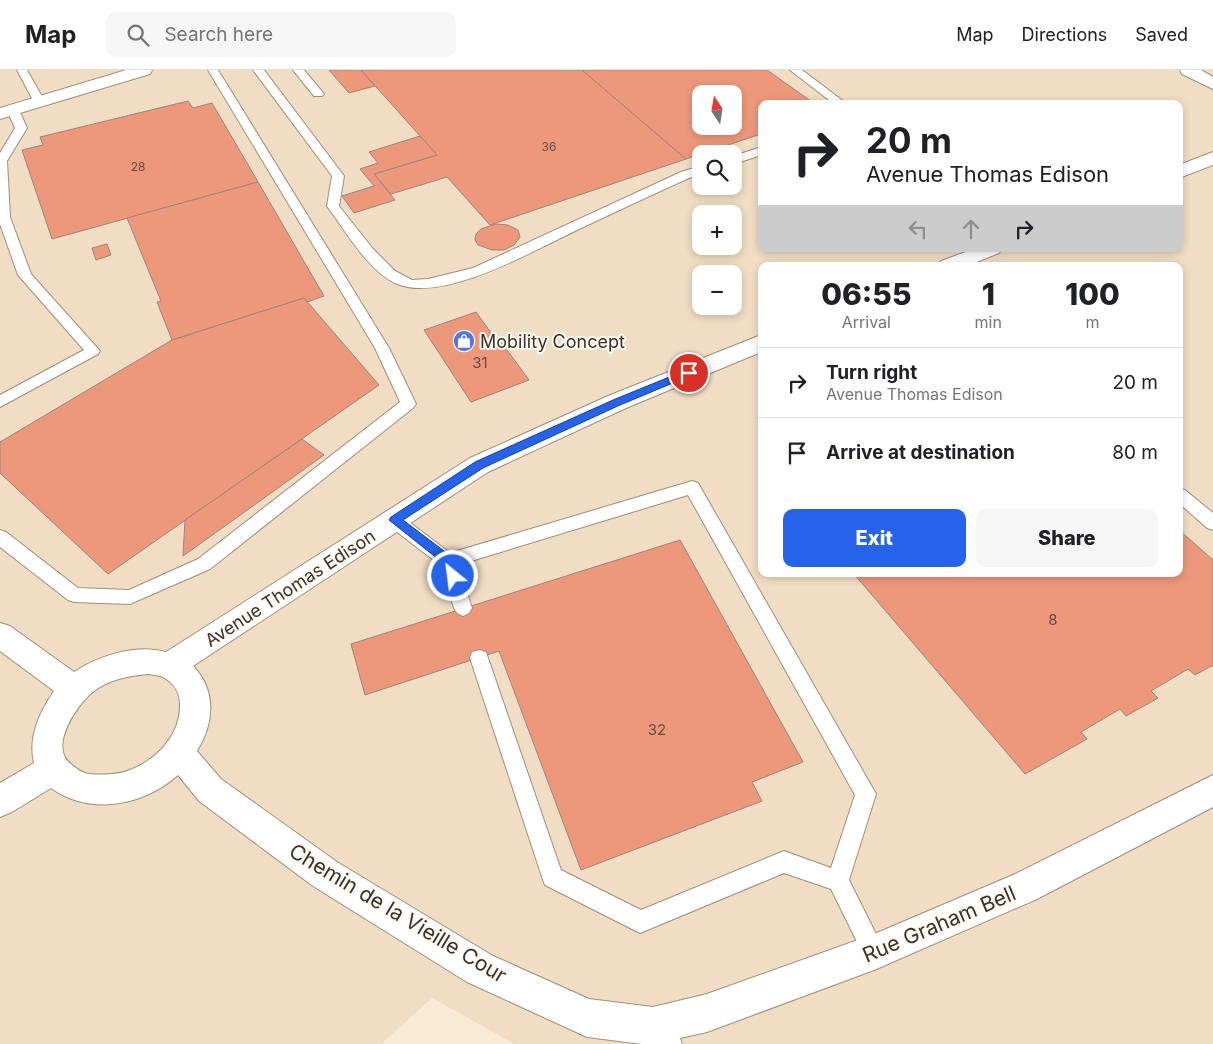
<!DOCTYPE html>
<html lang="en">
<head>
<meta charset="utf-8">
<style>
	:root { --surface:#fff; --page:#f6f6f6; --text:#202124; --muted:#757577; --line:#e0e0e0; --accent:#2563eb }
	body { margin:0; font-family:Inter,sans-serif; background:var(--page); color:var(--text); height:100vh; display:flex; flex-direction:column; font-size:19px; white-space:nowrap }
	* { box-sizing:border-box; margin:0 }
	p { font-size:16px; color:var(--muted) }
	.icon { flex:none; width:28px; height:28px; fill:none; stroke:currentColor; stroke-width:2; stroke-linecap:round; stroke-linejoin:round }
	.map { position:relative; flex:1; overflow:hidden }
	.drawer { position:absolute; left:758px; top:192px; width:425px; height:315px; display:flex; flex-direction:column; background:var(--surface); border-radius:10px; box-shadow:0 2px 8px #0003 }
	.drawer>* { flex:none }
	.top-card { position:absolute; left:758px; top:30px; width:425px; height:152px; border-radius:10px; box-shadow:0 2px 8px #0003; background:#fff; color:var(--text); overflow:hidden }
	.needle { width:32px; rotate:348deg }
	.fabs { position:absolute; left:692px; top:15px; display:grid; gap:10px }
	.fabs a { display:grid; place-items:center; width:50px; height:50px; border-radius:10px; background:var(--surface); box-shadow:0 2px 8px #0003; font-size:25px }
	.pin { position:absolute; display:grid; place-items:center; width:42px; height:42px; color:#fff; margin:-21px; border:2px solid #fff; border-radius:50%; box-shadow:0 1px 5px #0007 }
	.me { position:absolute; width:55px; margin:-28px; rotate:331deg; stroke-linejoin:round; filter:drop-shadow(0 0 4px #0008) }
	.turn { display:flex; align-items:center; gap:18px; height:105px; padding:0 25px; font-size:22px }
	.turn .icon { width:65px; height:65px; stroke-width:2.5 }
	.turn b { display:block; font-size:35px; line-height:42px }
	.lanes { display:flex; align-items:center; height:48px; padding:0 25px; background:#0003; justify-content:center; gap:25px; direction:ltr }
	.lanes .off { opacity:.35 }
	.eta { display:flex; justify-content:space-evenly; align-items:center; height:85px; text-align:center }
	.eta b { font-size:30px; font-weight:800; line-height:35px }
	.button { display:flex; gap:10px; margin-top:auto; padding:10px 25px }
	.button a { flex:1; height:58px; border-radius:10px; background:var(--accent); color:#fff; font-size:20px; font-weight:800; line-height:58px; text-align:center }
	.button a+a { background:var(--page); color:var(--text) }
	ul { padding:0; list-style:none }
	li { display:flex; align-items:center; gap:15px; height:70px; padding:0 25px; border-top:1px solid var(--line) }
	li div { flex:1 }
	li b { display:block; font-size:19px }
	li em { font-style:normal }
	header { display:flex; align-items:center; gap:30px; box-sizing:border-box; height:70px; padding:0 25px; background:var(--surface); border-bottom:1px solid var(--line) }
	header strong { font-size:24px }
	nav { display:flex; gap:28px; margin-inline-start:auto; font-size:18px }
	.search { width:350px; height:45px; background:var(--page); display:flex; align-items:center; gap:12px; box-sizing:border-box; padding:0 18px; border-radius:10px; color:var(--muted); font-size:19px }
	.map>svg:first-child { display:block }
	.built { fill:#f0ddc3; fill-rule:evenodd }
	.building { fill:#ee987b; stroke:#9c857d; fill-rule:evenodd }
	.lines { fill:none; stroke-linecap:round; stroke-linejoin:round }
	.service-casing { stroke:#9e8f7d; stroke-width:2 }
	.minor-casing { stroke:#9e8f7d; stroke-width:2 }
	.service { fill:#fff; fill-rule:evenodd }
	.minor { fill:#fff; fill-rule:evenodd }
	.route { fill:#2563eb; stroke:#184099 }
	.labels { text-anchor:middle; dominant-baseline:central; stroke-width:4; stroke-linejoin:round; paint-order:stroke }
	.far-number-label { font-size:12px; fill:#664c40 }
	.number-label { font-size:15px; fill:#664c40 }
	.poi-label { font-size:18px; fill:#39332c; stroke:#fff9f1; text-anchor:start }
	.street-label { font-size:18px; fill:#39332c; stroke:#fff9f1 }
	.near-street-label { font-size:21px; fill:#39332c; stroke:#fff9f1 }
</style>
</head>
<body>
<header>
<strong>Map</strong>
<div class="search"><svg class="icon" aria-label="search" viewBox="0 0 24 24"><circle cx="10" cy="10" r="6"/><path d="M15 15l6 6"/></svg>Search here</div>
<nav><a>Map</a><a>Directions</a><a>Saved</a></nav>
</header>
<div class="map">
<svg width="1213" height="974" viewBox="0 0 1213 974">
	<rect width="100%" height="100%" fill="#f9ead6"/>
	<path class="built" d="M0,0h1213v974h-698l-83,-46 -51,46h-381zM701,24h33v32h-33zM761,34h418v145h-418zM701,84h33v32h-33zM701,144h33v32h-33zM761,196h418v308h-418zM701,204h33v32h-33z"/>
	<g class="building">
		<polygon points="329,0 361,0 375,16 349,23"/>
		<polygon points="361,0 582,0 686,89 490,155 447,107 391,124 374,104 437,85"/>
		<path d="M582,0h185l48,34h-54v30l-75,25zM701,24h33v32h-33z"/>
		<polygon points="188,31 193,38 212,33 258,112 52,169 22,80 43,75 40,67"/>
		<polygon points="420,66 437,85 374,104 395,130 354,143 342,126 374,116 360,99 378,93 369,82"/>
		<polygon points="258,112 324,226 307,232 304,228 172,270 157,232 161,231 127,148"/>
		<polygon points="496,154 508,155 518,160 520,167 514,175 504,180 492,180 478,175 475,170 476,164 481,159"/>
		<polygon points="107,174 111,185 96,190 92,178"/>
		<polygon points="304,228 379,315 108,504 0,403 0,372 172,270"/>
		<polygon points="476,242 499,274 502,273 529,310 471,332 424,260"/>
		<polygon points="302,369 324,385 183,486 185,450"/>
		<polygon points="1179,460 1213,490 1213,595 1195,605 1188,599 1151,621 1158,628 1126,646 1120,639 1081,662 1087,669 1025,704 854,504 1179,504"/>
		<polygon points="680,470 803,692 752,712 762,731 581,800 499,581 365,625 351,574"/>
	</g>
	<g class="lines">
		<g class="service-casing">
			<g id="service">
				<polygon points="17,0 27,0 45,32 43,34 35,34"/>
				<polygon points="208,0 218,0 389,278 416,334 413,338 210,499 130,534 74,532 68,530 0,477 0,460 6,462 78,518 129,520 198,489 400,332 375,278"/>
				<path d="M253,0h11l80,106 -5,30 34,43 22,22 17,9 16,-1 45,-11 208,-96 20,-6v8l-12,4c-38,17 -76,35 -114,53 -42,20 -132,72 -178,53 -27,-11 -51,-52 -68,-75l-2,-3 5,-30z"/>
				<polygon points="293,0 304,0 324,24 322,26 314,26"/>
				<polygon points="790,0 802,0 847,34 834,34"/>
				<polygon points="13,37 19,40 27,58 7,91 10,147 31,204 100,281 98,284 0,337 0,325 84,280 18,205 0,154 0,83 15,58 7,40"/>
				<polygon points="761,77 761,85 734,94 734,86"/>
				<polygon points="692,411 698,413 876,724 849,810 885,882 882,890 874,893 866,890 831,819 784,803 640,863 545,815 542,807 470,588 472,582 479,580 486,582 488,588 561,800 641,840 784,781 831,798 855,725 688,425 458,495 472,538 469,543 463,546 457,543 454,538 440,495 388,455 386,450 388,445 394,443 400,445 450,483"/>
				<polygon points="1179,418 1185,420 1213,443 1213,460 1207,458 1179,433"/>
			</g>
		</g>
		<g class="minor-casing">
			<g id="minor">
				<polygon points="126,0 152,0 150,4 0,49 0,38"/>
				<polygon points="1180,0 1201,0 1213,7 1213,19 1182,4"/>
				<polygon points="1213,82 1213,95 1179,108 1179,95"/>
				<polygon points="974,179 1002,179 999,183 967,196 938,196 941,191"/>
				<path d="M761,265v17l-135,56 -138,64 -295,194c24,25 21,57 4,85l24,28 116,83 156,94 96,43 64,8 54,-13 165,-59 141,-60 200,-100v32l-176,92 -163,71 -167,62 -27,6 2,6h-40l-55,-7 -120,-55 -154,-96 -114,-85 -21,-26c-35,31 -88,41 -127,13l-39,24 -12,5v-34l34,-20c-6,-26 5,-50 20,-72l-54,-40v-28l10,3 64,46c26,-17 62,-28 92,-20l304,-194 138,-62zM148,604c5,1 11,1 15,3 11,6 17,16 17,27 1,30 -23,56 -50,66 -12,5 -28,5 -41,4 -7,-1 -12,-5 -17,-9 -25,-17 5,-61 22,-74 16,-12 35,-15 54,-17z"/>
			</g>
		</g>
		<use href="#service" class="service"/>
		<use href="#minor" class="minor"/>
	</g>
	<polygon class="route" points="689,299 692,300 692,305 620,335 483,398 403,450 452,487 459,506 457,510 449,510 443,493 389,450 391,447 475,392 613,330"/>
	<defs>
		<g id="shop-disc" transform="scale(1.125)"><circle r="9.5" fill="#4f75e9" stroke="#fff9f1"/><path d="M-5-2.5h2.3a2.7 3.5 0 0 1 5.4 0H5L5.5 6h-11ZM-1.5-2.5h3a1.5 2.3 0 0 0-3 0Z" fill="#fff"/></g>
	</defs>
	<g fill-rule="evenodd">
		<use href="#shop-disc" x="464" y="271"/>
	</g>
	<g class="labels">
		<g class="far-number-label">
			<text x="549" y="76">36</text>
			<text x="138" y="96">28</text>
		</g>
		<g class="number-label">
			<text x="480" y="292">31</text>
			<text x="1053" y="549">8</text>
			<text x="657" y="659">32</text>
		</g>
		<g class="poi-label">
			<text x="480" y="271">Mobility Concept</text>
		</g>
		<g class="street-label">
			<text transform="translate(290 518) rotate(-33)">Avenue Thomas Edison</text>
		</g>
		<g class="near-street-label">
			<text transform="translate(398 843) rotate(31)">Chemin de la Vieille Cour</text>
			<text transform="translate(939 854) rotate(-23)">Rue Graham Bell</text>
		</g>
	</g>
</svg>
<div class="fabs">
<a><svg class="needle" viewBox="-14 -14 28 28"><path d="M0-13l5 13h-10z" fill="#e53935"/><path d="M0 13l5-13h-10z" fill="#757577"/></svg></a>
<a><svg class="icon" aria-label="search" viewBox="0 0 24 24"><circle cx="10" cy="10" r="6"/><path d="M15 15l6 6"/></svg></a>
<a>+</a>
<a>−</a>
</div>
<div class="pin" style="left:689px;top:303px;background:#d93025"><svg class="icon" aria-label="arrive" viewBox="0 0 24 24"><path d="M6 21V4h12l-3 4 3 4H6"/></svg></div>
<svg class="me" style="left:453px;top:506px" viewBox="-20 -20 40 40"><circle r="17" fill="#2563eb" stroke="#fff" stroke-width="3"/><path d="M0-11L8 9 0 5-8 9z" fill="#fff"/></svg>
<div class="top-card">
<div class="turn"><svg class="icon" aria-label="right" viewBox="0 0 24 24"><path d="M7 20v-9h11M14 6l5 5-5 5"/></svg><div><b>20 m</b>Avenue Thomas Edison</div></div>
<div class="lanes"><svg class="icon off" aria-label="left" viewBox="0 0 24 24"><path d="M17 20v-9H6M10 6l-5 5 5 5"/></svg><svg class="icon off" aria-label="ahead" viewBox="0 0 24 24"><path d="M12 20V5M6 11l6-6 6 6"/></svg><svg class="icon" aria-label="right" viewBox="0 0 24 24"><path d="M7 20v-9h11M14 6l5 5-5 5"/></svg></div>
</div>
<section class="drawer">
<div class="eta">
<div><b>06:55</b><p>Arrival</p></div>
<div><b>1</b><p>min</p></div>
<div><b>100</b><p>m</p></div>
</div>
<ul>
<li><svg class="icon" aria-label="right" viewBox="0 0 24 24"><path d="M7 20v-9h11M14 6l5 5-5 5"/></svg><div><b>Turn right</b><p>Avenue Thomas Edison</p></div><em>20 m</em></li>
<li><svg class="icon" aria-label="arrive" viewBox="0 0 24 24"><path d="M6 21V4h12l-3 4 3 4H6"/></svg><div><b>Arrive at destination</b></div><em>80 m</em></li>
</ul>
<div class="button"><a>Exit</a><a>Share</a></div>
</section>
</div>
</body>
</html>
